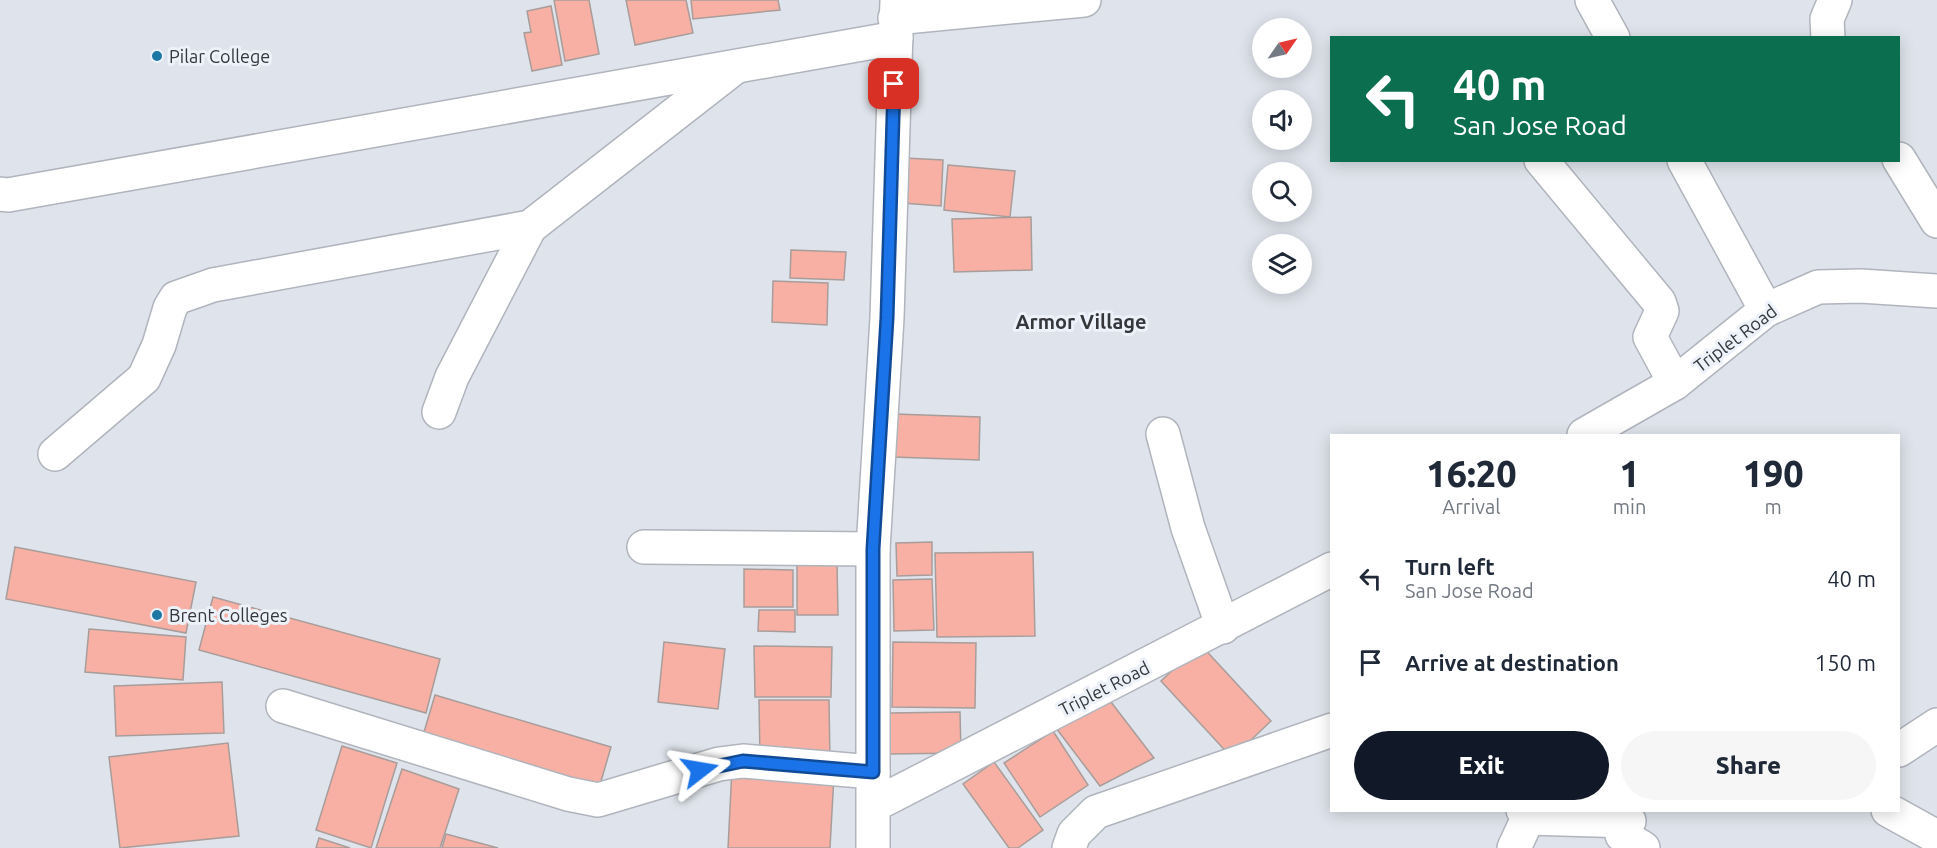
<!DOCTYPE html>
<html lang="en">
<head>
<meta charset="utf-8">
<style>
	:root { --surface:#fff; --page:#f6f6f7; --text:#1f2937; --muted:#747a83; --accent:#111827 }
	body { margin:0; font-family:Ubuntu,sans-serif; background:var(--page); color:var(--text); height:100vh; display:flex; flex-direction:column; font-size:22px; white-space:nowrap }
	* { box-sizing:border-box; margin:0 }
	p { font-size:20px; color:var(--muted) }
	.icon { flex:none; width:33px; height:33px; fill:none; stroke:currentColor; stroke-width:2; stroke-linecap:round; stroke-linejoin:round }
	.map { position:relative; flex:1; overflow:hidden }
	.sheet { position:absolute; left:1330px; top:434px; width:570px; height:378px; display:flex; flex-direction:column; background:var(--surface); border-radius:0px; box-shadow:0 3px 15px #0003 }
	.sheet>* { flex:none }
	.hud { position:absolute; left:1330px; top:36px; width:570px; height:126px; border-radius:0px; box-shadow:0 3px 15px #0003; background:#0b6e4f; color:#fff; overflow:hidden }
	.needle { width:39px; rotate:56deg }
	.buttons { position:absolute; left:1252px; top:18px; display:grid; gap:12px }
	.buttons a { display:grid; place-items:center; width:60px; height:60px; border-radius:50%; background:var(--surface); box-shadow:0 3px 15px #0003; font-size:30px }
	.pin { position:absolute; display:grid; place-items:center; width:51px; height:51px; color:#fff; margin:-26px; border-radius:12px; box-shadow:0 3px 9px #0006 }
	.me { position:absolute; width:66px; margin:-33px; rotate:76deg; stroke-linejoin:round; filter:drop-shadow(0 0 4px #0008) }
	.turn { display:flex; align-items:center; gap:21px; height:126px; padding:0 24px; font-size:27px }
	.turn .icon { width:78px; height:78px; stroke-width:2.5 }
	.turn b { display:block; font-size:42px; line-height:51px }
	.eta { display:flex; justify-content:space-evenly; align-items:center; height:102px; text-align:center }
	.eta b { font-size:36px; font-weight:800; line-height:42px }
	.button { display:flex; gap:12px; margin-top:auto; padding:12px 24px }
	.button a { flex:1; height:69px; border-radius:36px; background:var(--accent); color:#fff; font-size:24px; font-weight:800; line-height:69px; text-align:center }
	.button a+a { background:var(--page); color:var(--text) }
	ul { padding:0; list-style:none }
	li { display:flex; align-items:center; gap:18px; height:84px; padding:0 24px }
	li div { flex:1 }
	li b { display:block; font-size:22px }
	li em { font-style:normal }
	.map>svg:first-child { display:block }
	.building { fill:#f7b0a3; stroke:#a89d9b; stroke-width:1.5 }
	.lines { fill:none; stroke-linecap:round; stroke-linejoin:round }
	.minor-casing { stroke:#b0b4bc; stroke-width:36 }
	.major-casing { stroke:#b0b4bc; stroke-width:36 }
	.minor { stroke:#fff; stroke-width:33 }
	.major { stroke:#fff; stroke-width:33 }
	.route-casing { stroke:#114b97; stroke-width:15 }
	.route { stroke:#1a73e8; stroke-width:10 }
	.poi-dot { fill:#1d77a5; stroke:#ecf1fa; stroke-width:2 }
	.labels { text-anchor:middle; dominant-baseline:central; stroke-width:6; stroke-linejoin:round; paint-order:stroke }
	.poi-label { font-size:18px; fill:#35373a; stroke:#ecf1fa; text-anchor:start }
	.street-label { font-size:18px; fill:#35373a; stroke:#ecf1fa }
	.neighbourhood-label { font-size:20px; font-weight:bold; fill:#35373a; stroke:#ecf1fa }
</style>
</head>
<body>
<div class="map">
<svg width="1937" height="848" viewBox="0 0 1937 848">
	<rect width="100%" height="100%" fill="#dfe4ec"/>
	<g class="building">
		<polygon points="554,0 589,0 599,54 565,61"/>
		<polygon points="626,0 686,0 693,33 635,45"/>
		<polygon points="691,0 778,0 780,10 693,19"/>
		<polygon points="551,6 562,65 532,71 524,33 531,32 527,11"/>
		<polygon points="905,158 943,160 941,206 902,203"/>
		<polygon points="948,165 1015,171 1010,217 944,210"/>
		<polygon points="1031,217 1032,270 954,272 952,219"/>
		<polygon points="791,250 846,252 844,280 790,278"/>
		<polygon points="773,281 828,283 827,325 772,322"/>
		<polygon points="895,414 980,417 979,460 893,457"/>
		<polygon points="932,542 932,575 897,576 896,543"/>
		<polygon points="15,547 196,582 186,633 6,599"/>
		<polygon points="1033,552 1035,636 937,637 935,553"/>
		<polygon points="797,563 837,563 838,615 797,615"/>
		<polygon points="744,569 793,570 793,607 744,607"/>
		<polygon points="932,579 934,630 894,631 893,580"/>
		<polygon points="213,597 440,659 426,713 199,650"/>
		<polygon points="759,610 795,610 795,632 758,631"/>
		<polygon points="89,629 186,637 183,680 85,672"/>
		<polygon points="664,642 725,649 718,709 658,702"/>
		<polygon points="893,642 976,643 975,708 892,707"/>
		<polygon points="1200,644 1271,721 1232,758 1161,681"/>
		<polygon points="754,646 832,647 831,697 755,697"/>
		<polygon points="222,682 224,733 116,736 114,686"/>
		<polygon points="435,695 611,747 597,795 421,742"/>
		<polygon points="759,700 829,700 830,760 760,759"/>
		<polygon points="1111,702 1154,758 1100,786 1056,728"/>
		<polygon points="960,712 961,753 890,754 889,713"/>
		<polygon points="1053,731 1088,785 1040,817 1004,763"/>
		<polygon points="228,743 239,836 120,848 109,757"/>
		<polygon points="342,746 397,763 371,848 316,830"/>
		<polygon points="994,762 1043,830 1018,848 1009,848 963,784"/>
		<polygon points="732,768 834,775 830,848 728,848"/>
		<polygon points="402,769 459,789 440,848 376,848"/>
		<polygon points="446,834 498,848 442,848"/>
		<polygon points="319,838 350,848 316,848"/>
	</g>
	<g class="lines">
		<g class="minor-casing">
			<g id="minor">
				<polyline points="1592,0 1613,38"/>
				<polyline points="895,18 1084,0"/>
				<polyline points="1828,38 1827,19 1835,0"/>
				<polyline points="1899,159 1937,221"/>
				<polyline points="1541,160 1659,302 1662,311 1650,337 1675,383"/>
				<polyline points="1684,160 1766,310"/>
				<polyline points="0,194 8,195 896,38"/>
				<polyline points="439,412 452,377 530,227"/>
				<polyline points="1163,434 1188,528 1223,627"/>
				<polyline points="1584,435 1675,383 1766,310 1818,287 1861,286 1937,291"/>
				<polyline points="55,454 144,378 159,345 170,308 176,298 213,285 530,227 734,68"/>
				<polyline points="644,547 873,549"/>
				<polyline points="283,706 568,794 598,800 719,764 743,761 873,772"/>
				<polyline points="1899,750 1937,725"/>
				<polyline points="874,805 1332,569"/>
				<polyline points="1888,810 1937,837"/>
				<polyline points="1528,818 1629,821"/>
				<polyline points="1622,835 1643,848"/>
				<polyline points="1069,848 1074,834 1096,812 1332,730"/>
				<polyline points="1514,848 1528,818 1523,810"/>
			</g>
		</g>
		<g class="major-casing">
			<polyline id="major" points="873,848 873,549 887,318 897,0"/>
		</g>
		<use href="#minor" class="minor"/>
		<use href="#major" class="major"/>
	</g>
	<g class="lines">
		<g class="route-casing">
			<polyline id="route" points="700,770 743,761 873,772 873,549 887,318 894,84"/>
		</g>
		<use href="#route" class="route"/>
	</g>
	<g class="poi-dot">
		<circle cx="157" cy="56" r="6"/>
		<circle cx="157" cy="615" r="6"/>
	</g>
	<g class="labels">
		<g class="poi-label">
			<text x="169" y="56">Pilar College</text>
			<text x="169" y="615">Brent Colleges</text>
		</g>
		<g class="street-label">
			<text transform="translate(1735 338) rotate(-37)">Triplet Road</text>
			<text transform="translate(1104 688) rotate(-27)">Triplet Road</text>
		</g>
		<g class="neighbourhood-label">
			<text x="1081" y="321">Armor Village</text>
		</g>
	</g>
</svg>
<div class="buttons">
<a><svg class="needle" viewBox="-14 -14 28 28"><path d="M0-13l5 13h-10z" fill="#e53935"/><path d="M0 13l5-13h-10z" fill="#747a83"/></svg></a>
<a><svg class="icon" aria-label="sound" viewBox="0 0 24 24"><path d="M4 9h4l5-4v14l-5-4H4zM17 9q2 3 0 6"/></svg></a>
<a><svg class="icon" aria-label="search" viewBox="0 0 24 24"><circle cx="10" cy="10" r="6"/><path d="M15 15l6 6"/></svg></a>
<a><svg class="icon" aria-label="layers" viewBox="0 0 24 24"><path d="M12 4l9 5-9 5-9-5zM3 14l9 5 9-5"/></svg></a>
</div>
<div class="pin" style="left:894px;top:84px;background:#d93025"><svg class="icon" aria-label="arrive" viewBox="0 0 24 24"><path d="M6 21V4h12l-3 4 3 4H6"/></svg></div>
<svg class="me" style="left:700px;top:770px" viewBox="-20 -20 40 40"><path d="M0-17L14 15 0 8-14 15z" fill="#1a73e8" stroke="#fff" stroke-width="4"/></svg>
<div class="hud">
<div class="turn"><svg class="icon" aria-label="left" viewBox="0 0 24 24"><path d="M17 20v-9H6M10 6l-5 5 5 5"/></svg><div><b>40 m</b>San Jose Road</div></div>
</div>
<section class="sheet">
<div class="eta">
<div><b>16:20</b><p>Arrival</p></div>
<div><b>1</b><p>min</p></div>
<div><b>190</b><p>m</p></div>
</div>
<ul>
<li><svg class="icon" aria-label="left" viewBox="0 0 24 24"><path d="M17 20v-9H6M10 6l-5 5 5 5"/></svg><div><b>Turn left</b><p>San Jose Road</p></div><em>40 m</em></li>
<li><svg class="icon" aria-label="arrive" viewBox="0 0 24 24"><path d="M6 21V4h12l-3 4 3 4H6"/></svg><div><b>Arrive at destination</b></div><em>150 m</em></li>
</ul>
<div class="button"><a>Exit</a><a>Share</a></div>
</section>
</div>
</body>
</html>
